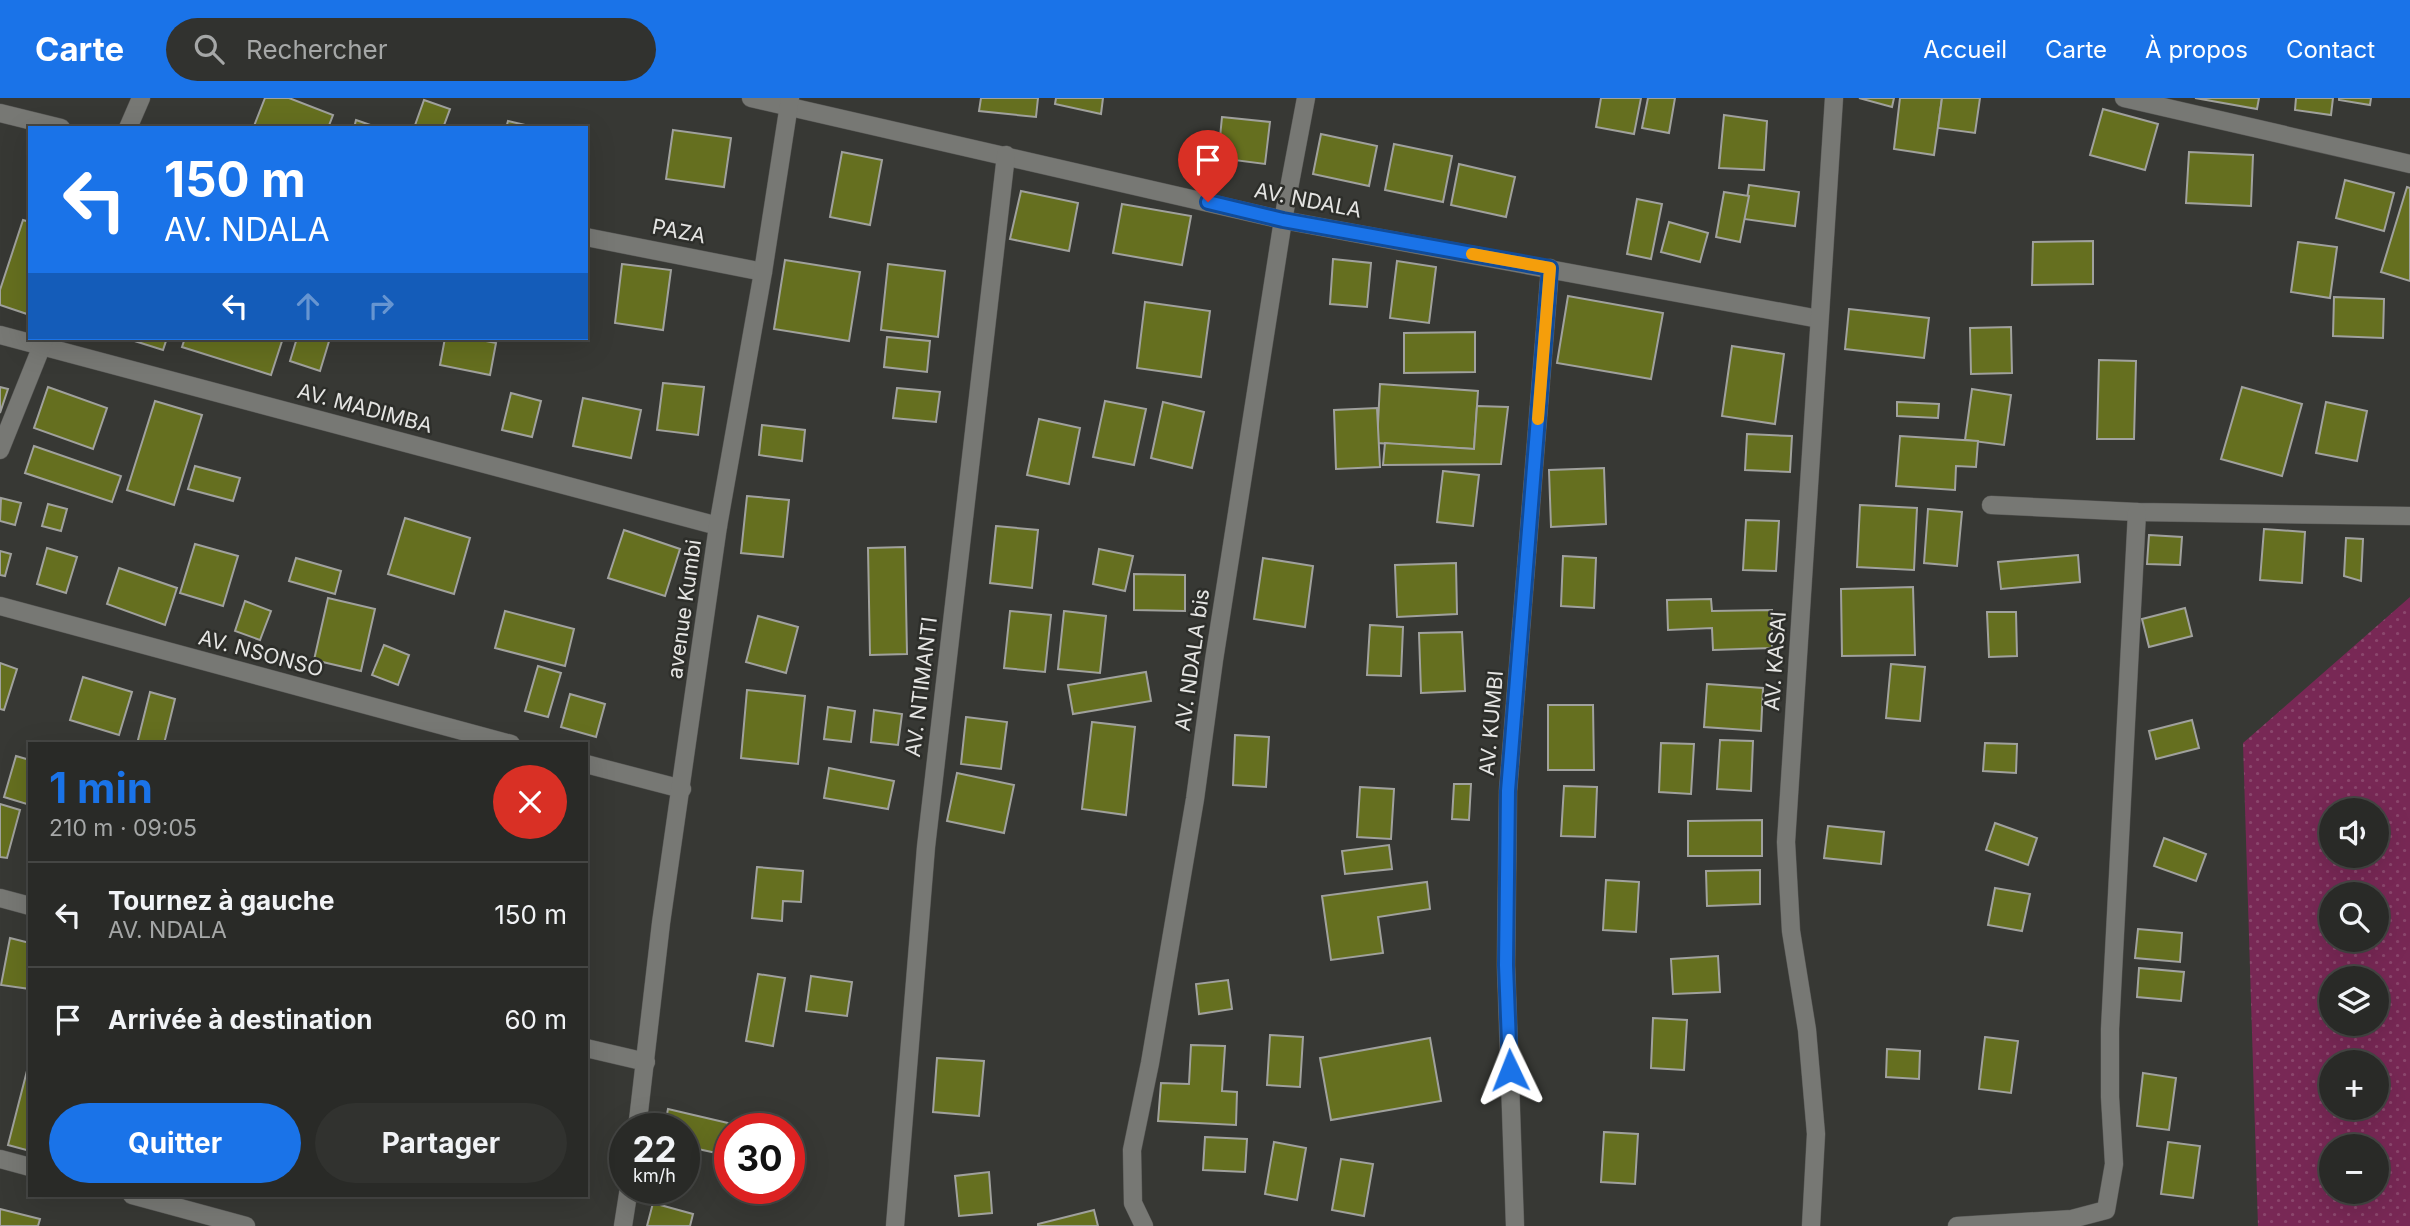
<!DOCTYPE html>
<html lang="fr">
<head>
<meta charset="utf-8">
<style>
	:root { --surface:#292a27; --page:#31322f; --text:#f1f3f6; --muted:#a5a7a7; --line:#454644; --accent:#1a73e8 }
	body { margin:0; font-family:Inter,sans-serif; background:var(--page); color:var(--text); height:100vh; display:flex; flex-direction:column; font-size:26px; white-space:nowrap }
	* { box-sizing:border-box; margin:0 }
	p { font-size:23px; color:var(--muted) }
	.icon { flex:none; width:38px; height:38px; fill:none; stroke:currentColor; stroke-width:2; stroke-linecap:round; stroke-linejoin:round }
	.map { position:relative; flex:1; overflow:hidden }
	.panel { position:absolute; left:28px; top:644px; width:560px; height:455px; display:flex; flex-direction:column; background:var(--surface); border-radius:0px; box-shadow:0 7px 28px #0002,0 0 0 2px var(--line) }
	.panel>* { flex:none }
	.guide { position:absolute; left:28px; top:28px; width:560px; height:214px; border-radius:0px; box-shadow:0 7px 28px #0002,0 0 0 2px var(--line); background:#1a73e8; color:#fff; overflow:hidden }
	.fabs { position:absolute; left:2319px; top:700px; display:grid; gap:14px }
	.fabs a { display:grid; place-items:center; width:70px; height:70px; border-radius:50%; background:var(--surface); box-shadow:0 7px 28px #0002,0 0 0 2px var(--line); font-size:35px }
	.speed { position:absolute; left:609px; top:1015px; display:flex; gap:14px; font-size:35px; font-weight:700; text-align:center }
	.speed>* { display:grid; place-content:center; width:91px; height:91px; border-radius:50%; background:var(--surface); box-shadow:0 7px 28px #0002,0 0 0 2px var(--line); line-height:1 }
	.speed small { font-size:18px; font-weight:400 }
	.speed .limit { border:10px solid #d22; background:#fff; color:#111 }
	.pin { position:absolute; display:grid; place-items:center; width:60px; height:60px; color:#fff; margin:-72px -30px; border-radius:50% 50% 50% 0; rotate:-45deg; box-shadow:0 0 7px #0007 }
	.pin .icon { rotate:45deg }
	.me { position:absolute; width:77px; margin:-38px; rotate:358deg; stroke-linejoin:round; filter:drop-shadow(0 0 5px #0008) }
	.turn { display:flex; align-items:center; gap:24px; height:147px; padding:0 21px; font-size:32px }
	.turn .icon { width:91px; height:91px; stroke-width:2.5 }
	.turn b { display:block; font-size:49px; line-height:60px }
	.lanes { display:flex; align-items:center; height:66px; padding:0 21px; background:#0003; justify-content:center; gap:35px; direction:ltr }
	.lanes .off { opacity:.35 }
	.round { display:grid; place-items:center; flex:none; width:74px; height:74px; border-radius:37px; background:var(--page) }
	.headline { display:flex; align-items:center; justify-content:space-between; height:119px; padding:0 21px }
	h1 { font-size:42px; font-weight:700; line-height:52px; color:var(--accent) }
	.primary-button { display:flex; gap:14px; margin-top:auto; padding:14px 21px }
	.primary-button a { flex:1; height:80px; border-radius:42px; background:var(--accent); color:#fff; font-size:28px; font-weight:700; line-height:80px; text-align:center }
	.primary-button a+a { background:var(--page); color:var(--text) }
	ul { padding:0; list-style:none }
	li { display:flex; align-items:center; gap:21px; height:105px; padding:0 21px; border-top:2px solid var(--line) }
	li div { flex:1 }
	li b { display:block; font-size:26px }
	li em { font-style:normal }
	header { display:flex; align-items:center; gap:42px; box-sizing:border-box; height:98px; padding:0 35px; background:var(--accent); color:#fff }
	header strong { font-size:33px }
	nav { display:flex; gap:38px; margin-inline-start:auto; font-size:24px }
	.search { width:490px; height:63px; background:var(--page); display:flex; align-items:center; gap:18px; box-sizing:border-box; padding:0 24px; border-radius:38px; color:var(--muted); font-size:26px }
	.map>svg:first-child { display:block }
	.park { fill:url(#park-dots); fill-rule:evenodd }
	.building { fill:#656f1f; stroke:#a0a19d; stroke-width:2 }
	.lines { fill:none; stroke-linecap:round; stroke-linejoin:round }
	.street-casing { stroke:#565654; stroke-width:19 }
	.street { stroke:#777874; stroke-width:18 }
	.route-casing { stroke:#114b97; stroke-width:18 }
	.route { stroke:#1a73e8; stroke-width:12 }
	.slow { stroke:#f59e0b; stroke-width:12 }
	.labels { text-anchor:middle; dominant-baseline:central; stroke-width:5; stroke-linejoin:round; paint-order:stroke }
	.street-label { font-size:21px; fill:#e5e5e3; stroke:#2d2e2a }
</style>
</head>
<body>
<header>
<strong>Carte</strong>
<div class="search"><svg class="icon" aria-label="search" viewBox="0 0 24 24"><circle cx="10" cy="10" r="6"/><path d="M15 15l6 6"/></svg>Rechercher</div>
<nav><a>Accueil</a><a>Carte</a><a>À propos</a><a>Contact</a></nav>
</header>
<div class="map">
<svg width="2410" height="1128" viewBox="0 0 2410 1128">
	<defs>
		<pattern id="park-dots" width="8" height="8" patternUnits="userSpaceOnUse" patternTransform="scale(1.75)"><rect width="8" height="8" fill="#782855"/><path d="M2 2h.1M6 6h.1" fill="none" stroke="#8b476d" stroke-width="1.8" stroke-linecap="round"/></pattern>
	</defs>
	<rect width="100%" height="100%" fill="#373834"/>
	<path class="park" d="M2410,499v629h-152l-15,-483zM2331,712h45v46h-45zM2376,796v46h-45v-46zM2331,880h45v46h-45zM2331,964h45v46h-45zM2376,1048v46h-45v-46z"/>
	<g class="building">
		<polygon points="265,0 289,0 333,17 328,30 258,30 254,28"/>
		<polygon points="981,0 1038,0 1036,19 979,13"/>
		<polygon points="1056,0 1103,0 1101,16 1055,6"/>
		<polygon points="1601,0 1641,0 1634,36 1596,29"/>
		<polygon points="1648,0 1675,0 1669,35 1642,30"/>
		<polygon points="1859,0 1894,0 1892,9"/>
		<polygon points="1900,0 1942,0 1934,57 1894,51"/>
		<polygon points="1942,0 1980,0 1975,35 1938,30"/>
		<polygon points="2195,0 2259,0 2257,11"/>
		<polygon points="2296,0 2333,0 2331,17 2295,12"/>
		<polygon points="2339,0 2371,0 2370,7 2339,2"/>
		<polygon points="424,2 450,11 443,30 414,30"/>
		<polygon points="2103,11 2158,26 2145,72 2090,57"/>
		<polygon points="1724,17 1767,23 1764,72 1719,70"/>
		<polygon points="1222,19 1270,24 1265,66 1218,60"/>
		<polygon points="356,22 379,30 354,30"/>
		<polygon points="508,23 538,30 506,30"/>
		<polygon points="673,32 731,40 724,89 666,81"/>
		<polygon points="1321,36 1377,48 1369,88 1313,76"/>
		<polygon points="1394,46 1452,58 1443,104 1385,92"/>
		<polygon points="842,54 882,62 870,127 830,119"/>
		<polygon points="2189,54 2253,57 2251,108 2186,105"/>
		<polygon points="1459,66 1515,79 1506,119 1451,107"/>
		<polygon points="2345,82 2394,95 2384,133 2336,120"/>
		<polygon points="1749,87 1799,94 1795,128 1744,121"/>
		<polygon points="2407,89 2410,90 2410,183 2381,174"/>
		<polygon points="1021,93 1078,105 1069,153 1010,141"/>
		<polygon points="1724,94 1749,98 1740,144 1716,139"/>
		<polygon points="1637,101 1662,106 1651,161 1627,156"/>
		<polygon points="1122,106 1191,118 1182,167 1113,155"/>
		<polygon points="23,122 30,124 30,217 0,207 0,192"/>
		<polygon points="1669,124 1708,135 1700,164 1661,154"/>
		<polygon points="2093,143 2093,186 2032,187 2033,144"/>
		<polygon points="2298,144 2337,149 2330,200 2291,194"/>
		<polygon points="1333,161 1371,165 1367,209 1330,206"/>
		<polygon points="785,162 860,174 849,243 774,231"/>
		<polygon points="1397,163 1436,169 1429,225 1390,220"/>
		<polygon points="622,166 671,172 663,232 615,225"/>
		<polygon points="888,166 945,173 938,239 881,232"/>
		<polygon points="1568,198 1663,215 1651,281 1557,265"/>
		<polygon points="2334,199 2384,201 2383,240 2333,238"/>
		<polygon points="1145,204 1210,213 1201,279 1137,270"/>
		<polygon points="1849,211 1929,220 1924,260 1845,251"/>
		<polygon points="2011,229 2012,275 1971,276 1970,230"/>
		<polygon points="1475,234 1475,274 1404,275 1404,235"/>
		<polygon points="887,239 930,243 927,274 884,269"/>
		<polygon points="125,240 167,240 163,252"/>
		<polygon points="185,240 283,240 271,277 182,249"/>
		<polygon points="297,240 330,240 320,273 290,263"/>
		<polygon points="445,240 471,240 496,245 490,277 440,267"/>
		<polygon points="1732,248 1784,256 1775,326 1722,318"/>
		<polygon points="2099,262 2136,263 2134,341 2097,341"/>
		<polygon points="663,285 704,289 698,337 657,332"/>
		<polygon points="1380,286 1478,293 1474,351 1377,345"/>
		<polygon points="0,289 8,291 0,315"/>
		<polygon points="48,289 107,310 93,351 34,330"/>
		<polygon points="2242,289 2302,306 2282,378 2221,361"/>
		<polygon points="897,290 940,294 936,324 893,320"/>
		<polygon points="1972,291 2011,297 2004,347 1965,342"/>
		<polygon points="511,295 541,303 532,339 502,332"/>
		<polygon points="583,300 641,312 631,360 573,348"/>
		<polygon points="155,303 202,317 174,407 127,392"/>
		<polygon points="1105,303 1146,311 1134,367 1093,359"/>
		<polygon points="1163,304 1204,314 1192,370 1151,360"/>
		<polygon points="1897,304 1939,306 1938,320 1897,318"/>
		<polygon points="2326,304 2367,313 2357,363 2316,355"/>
		<polygon points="1477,308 1508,309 1501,366 1383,367 1385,345 1474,351"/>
		<polygon points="1377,310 1380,369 1336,371 1334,312"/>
		<polygon points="1039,321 1080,330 1069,386 1027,377"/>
		<polygon points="762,327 805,332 802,363 759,357"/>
		<polygon points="1747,336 1792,338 1790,374 1745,372"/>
		<polygon points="1900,338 1978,343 1976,369 1956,368 1955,392 1896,388"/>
		<polygon points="34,348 121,378 112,404 25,375"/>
		<polygon points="195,368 240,380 233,403 188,391"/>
		<polygon points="1604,370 1606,426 1551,429 1549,372"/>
		<polygon points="1443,373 1479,377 1473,428 1437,424"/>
		<polygon points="747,398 789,402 783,459 741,455"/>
		<polygon points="1,400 21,405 15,427 0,423"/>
		<polygon points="48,406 67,411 61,433 42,428"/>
		<polygon points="1860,407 1917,410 1914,472 1857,469"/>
		<polygon points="1928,411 1962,414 1957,468 1924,465"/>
		<polygon points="405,420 470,440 454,496 388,476"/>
		<polygon points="1746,422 1779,423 1776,473 1743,472"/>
		<polygon points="996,428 1038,432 1032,490 990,485"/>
		<polygon points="2264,431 2305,434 2302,485 2260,482"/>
		<polygon points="624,432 680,451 665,498 608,480"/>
		<polygon points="2149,437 2182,439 2180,467 2147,466"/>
		<polygon points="2346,440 2363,441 2361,483 2344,478"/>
		<polygon points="195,446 238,458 223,508 180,495"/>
		<polygon points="905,449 907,556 870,557 868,450"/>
		<polygon points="47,450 77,459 66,495 37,486"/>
		<polygon points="1099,451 1133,458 1125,493 1093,486"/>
		<polygon points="0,453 11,456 5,478 0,477"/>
		<polygon points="2078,457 2080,484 2001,491 1998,464"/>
		<polygon points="1563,458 1596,460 1594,510 1561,508"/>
		<polygon points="296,460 341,473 335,496 289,483"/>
		<polygon points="1263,460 1313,468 1305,529 1254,521"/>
		<polygon points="1456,465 1457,516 1397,519 1395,467"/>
		<polygon points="119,470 177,490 165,527 107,506"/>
		<polygon points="1134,476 1185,477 1185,513 1134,512"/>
		<polygon points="1913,489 1915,557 1842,558 1841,491"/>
		<polygon points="328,500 375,511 361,573 314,562"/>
		<polygon points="1711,501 1712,513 1772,512 1772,550 1713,552 1712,530 1668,532 1667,502"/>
		<polygon points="245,503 271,513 260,542 235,533"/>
		<polygon points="2185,510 2192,538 2149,549 2142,521"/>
		<polygon points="505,513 574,531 565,568 495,550"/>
		<polygon points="1010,513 1051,517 1045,574 1004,570"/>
		<polygon points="1064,513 1106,518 1100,575 1058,571"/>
		<polygon points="1987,514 2016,514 2017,558 1989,559"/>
		<polygon points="758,518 798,529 786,575 746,564"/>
		<polygon points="1370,527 1403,529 1401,578 1367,577"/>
		<polygon points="1462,534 1465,593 1421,595 1419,535"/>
		<polygon points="384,547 409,557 398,587 372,577"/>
		<polygon points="0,565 17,571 4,612 0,611"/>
		<polygon points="1891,566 1925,569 1920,623 1886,620"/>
		<polygon points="538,568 561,575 548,619 525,613"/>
		<polygon points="1146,574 1151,603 1073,616 1068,587"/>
		<polygon points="83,579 132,594 119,637 70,622"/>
		<polygon points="1707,586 1763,590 1761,633 1704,629"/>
		<polygon points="747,592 805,598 798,666 741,660"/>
		<polygon points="150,594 175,601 164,646 137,646"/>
		<polygon points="570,596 605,606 596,639 561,629"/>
		<polygon points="1548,607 1593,607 1594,672 1548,672"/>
		<polygon points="828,609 855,613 851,644 824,641"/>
		<polygon points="874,612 902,616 898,647 871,644"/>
		<polygon points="966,619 1007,624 1001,671 961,666"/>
		<polygon points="2192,622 2199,650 2156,661 2149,633"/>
		<polygon points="1092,624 1135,629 1126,717 1082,711"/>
		<polygon points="1235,637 1269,639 1266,689 1233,687"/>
		<polygon points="1720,642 1753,643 1751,693 1717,691"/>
		<polygon points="1661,645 1694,646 1691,696 1659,694"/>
		<polygon points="1985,645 2017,646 2016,675 1983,673"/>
		<polygon points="16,658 30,662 30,707 4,699"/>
		<polygon points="829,670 894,683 888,711 824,700"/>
		<polygon points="957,675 1014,687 1004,735 947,723"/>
		<polygon points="1454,686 1471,686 1469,722 1452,721"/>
		<polygon points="1564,688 1597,689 1595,739 1561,738"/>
		<polygon points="1360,689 1394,691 1391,741 1357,739"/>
		<polygon points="0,706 20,712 7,760 0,759"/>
		<polygon points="1762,722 1762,758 1688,758 1688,723"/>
		<polygon points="1995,725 2037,740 2028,767 1986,752"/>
		<polygon points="1828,728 1884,734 1881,766 1824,760"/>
		<polygon points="2164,740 2206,756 2196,783 2154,768"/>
		<polygon points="1389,747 1392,771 1345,776 1342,753"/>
		<polygon points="757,769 803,773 801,804 783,803 782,823 752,820"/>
		<polygon points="1760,772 1760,806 1707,808 1706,773"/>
		<polygon points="1606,782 1639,784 1636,834 1603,832"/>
		<polygon points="1427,784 1430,811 1378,819 1383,855 1331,862 1322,798"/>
		<polygon points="1995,790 2030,796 2022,833 1988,827"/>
		<polygon points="2138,831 2182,835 2180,864 2135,860"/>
		<polygon points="10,840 30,845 30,891 1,887"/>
		<polygon points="1718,858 1720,894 1673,896 1671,861"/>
		<polygon points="2139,870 2184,874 2181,903 2137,899"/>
		<polygon points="758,876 785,880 773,948 746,943"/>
		<polygon points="811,878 852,884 847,918 806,913"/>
		<polygon points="1228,882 1232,911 1199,916 1196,886"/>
		<polygon points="1653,920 1687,922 1684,972 1651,970"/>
		<polygon points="1270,937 1303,939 1300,989 1267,987"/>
		<polygon points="1985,939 2018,943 2011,995 1979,991"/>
		<polygon points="1430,940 1441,1003 1331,1022 1320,960"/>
		<polygon points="1191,947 1225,948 1222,993 1237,994 1236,1027 1158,1023 1161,985 1189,986"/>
		<polygon points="1887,951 1920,953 1919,981 1886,979"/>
		<polygon points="937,960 984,963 979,1018 933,1014"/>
		<polygon points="30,961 30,1053 8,1047"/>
		<polygon points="2143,975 2176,980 2169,1032 2137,1028"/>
		<polygon points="668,1011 728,1025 721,1056 684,1048 684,1031 664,1031"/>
		<polygon points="1604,1034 1638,1036 1635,1086 1601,1084"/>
		<polygon points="1205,1039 1247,1041 1245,1074 1203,1072"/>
		<polygon points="1274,1044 1306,1050 1297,1102 1265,1096"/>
		<polygon points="2168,1044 2200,1048 2193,1100 2161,1096"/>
		<polygon points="1341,1061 1373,1066 1364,1118 1332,1112"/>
		<polygon points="989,1074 992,1115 959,1118 955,1078"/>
		<polygon points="653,1105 693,1116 690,1128 647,1128"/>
		<polygon points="0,1111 40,1121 38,1128 0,1128"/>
		<polygon points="1094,1112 1098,1128 1038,1128 1038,1126"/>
	</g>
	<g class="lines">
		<g class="street-casing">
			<g id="street">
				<polyline points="751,0 1283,122 1819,221"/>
				<polyline points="2124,0 2410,66"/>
				<polyline points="0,15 61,30"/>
				<polyline points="128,30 141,0"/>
				<polyline points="586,139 763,174"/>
				<polyline points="0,237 718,428"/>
				<polyline points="0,352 45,240"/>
				<polyline points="1991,407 2137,414 2410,418"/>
				<polyline points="0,508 511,646"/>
				<polyline points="586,666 682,691"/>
				<polyline points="0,800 30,808"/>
				<polyline points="586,950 646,964"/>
				<polyline points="637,1031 661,825 718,428 763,174 790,0"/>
				<polyline points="0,1061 30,1069"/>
				<polyline points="132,1097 246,1128"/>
				<polyline points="623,1128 629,1090"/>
				<polyline points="895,1128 926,749 1006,57"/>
				<polyline points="1144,1128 1133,1105 1132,1052 1150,965 1195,701 1214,562 1283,122 1306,0"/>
				<polyline points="1515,1128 1506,867 1508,693 1550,170"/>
				<polyline points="1811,1128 1816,1036 1807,932 1791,833 1786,744 1834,0"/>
				<polyline points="1957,1128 2072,1121 2106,1112 2114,1066 2110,999 2110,931 2137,414"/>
			</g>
		</g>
		<use href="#street" class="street"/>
	</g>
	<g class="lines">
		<g class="route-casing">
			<polyline id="route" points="1208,104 1283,122 1550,170 1508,693 1506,867 1510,972"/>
		</g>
		<use href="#route" class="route"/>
		<polyline class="slow" points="1472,156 1550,170 1538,321"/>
	</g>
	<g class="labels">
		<g class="street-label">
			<text transform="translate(1308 102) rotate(11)">AV. NDALA</text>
			<text transform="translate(679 133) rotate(11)">PAZA</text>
			<text transform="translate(365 310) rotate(15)">AV. MADIMBA</text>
			<text transform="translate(684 511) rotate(-82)">avenue Kumbi</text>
			<text transform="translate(261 555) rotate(15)">AV. NSONSO</text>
			<text transform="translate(1192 562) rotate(-82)">AV. NDALA bis</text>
			<text transform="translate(1775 563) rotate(-86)">AV. KASAI</text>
			<text transform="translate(921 589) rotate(-83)">AV. NTIMANTI</text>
			<text transform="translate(1491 625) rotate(-85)">AV. KUMBI</text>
		</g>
	</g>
</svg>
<div class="fabs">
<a><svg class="icon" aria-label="sound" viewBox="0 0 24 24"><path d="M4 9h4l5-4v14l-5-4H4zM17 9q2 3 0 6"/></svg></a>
<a><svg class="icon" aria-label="search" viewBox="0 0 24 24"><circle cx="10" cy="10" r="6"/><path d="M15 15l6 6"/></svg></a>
<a><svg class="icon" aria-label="layers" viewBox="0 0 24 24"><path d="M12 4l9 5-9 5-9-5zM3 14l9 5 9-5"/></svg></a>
<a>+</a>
<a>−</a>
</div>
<div class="speed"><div>22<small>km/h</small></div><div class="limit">30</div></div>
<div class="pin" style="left:1208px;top:104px;background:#d93025"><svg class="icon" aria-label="arrive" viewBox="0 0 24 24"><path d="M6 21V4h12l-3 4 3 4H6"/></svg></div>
<svg class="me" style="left:1510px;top:972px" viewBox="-20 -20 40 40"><path d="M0-17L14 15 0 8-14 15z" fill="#1a73e8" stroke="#fff" stroke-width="4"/></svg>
<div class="guide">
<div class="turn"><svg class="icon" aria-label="left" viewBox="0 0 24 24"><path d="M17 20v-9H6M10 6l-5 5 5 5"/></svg><div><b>150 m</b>AV. NDALA</div></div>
<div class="lanes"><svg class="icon" aria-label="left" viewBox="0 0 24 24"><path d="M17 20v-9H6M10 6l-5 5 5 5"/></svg><svg class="icon off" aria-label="ahead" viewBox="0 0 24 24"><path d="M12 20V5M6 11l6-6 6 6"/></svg><svg class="icon off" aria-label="right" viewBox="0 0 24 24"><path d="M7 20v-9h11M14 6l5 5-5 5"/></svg></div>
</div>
<section class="panel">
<div class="headline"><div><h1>1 min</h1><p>210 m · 09:05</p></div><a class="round" style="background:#d93025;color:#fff"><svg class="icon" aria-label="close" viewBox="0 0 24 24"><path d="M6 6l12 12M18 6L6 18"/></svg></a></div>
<ul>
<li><svg class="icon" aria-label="left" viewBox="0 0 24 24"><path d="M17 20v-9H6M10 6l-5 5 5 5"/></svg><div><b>Tournez à gauche</b><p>AV. NDALA</p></div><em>150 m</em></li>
<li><svg class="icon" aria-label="arrive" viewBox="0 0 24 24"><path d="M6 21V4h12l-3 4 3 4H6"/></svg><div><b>Arrivée à destination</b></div><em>60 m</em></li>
</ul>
<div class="primary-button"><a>Quitter</a><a>Partager</a></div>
</section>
</div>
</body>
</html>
